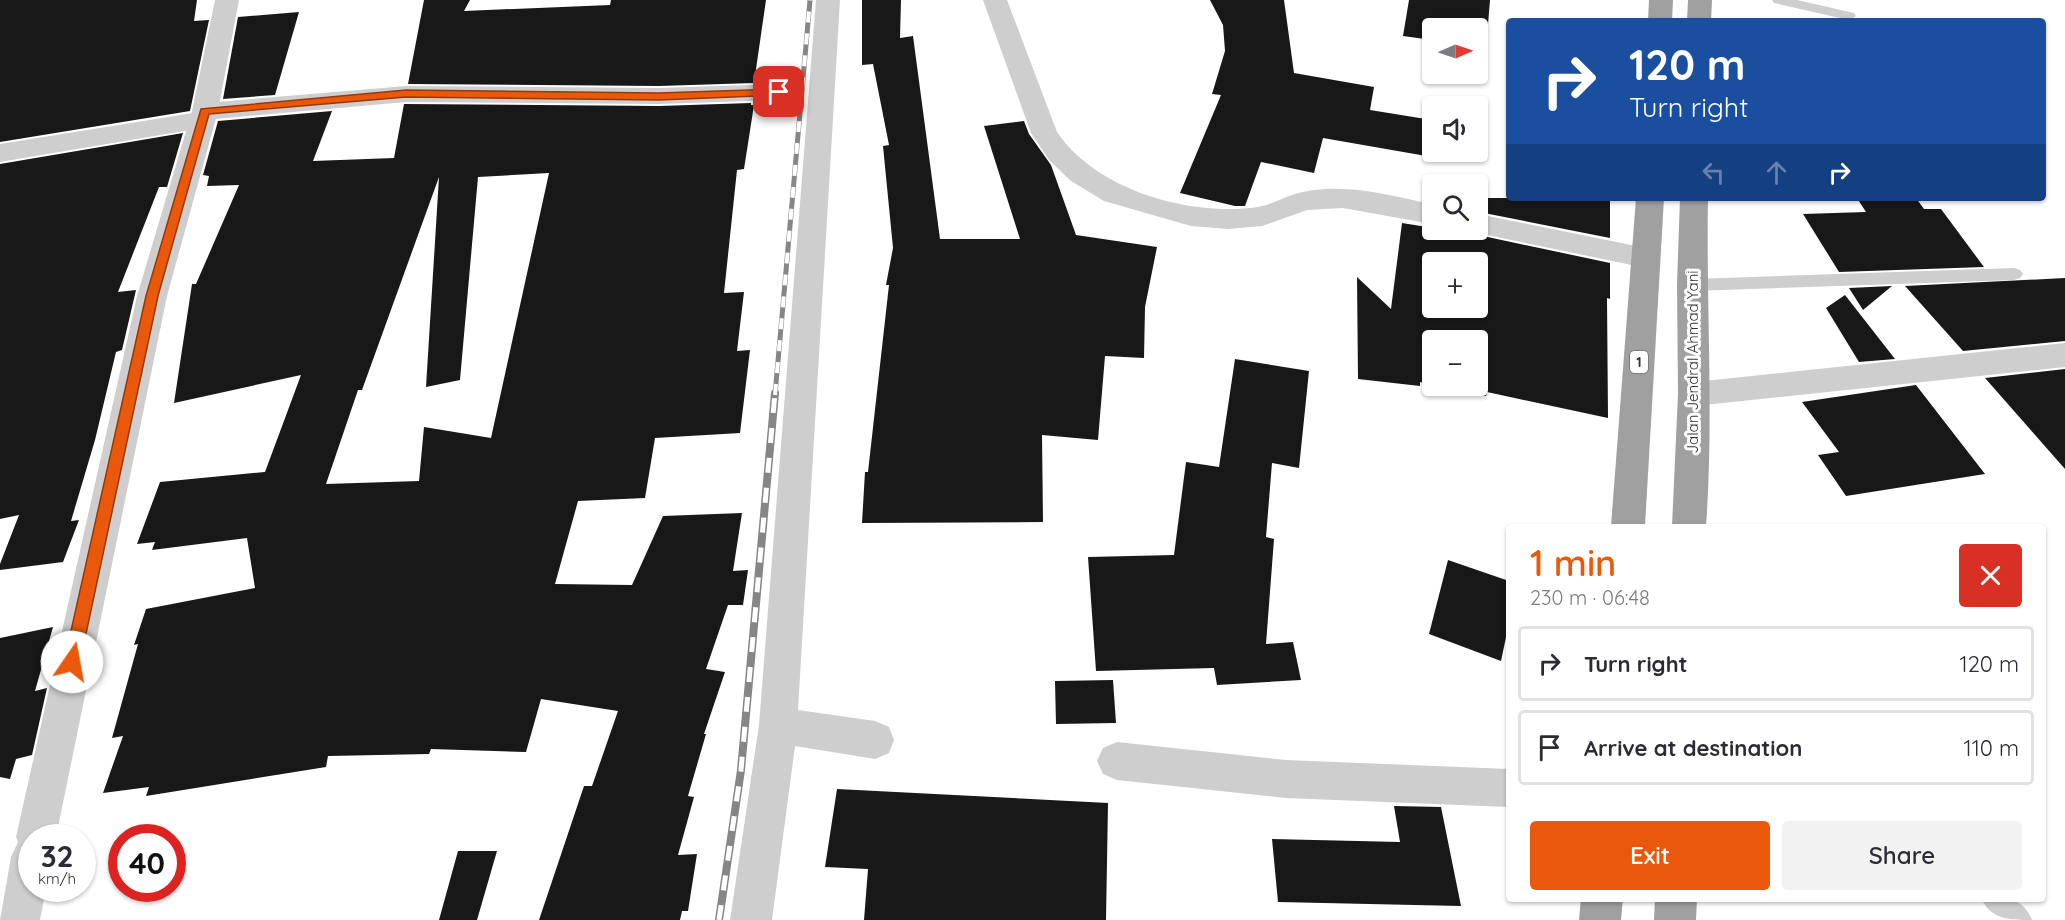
<!DOCTYPE html>
<html lang="en">
<head>
<meta charset="utf-8">
<style>
	:root { --surface:#fff; --page:#f2f2f3; --text:#2b2b33; --muted:#7c7c81; --line:#e1e1e2; --accent:#ea580c }
	body { margin:0; font-family:Quicksand,sans-serif; background:var(--page); color:var(--text); height:100vh; display:flex; flex-direction:column; font-size:22px; white-space:nowrap }
	* { box-sizing:border-box; margin:0 }
	p { font-size:20px; color:var(--muted) }
	.icon { flex:none; width:33px; height:33px; fill:none; stroke:currentColor; stroke-width:2; stroke-linecap:round; stroke-linejoin:round }
	.map { position:relative; flex:1; overflow:hidden }
	.panel { position:absolute; left:1506px; top:524px; width:540px; height:378px; display:flex; flex-direction:column; background:var(--surface); border-radius:6px; box-shadow:0 2px 4px #0004 }
	.panel>* { flex:none }
	.hud { position:absolute; left:1506px; top:18px; width:540px; height:183px; border-radius:6px; box-shadow:0 2px 4px #0004; background:#1a4fa0; color:#fff; overflow:hidden }
	.needle { width:39px; rotate:88deg }
	.controls { position:absolute; left:1422px; top:18px; display:grid; gap:12px }
	.controls a { display:grid; place-items:center; width:66px; height:66px; border-radius:6px; background:var(--surface); box-shadow:0 2px 4px #0004; font-size:30px }
	.speed { position:absolute; left:18px; top:824px; display:flex; gap:12px; font-size:30px; font-weight:700; text-align:center }
	.speed>* { display:grid; place-content:center; width:78px; height:78px; border-radius:50%; background:var(--surface); box-shadow:0 2px 4px #0004; line-height:1 }
	.speed small { font-size:15px; font-weight:400 }
	.speed .limit { border:9px solid #d22; background:#fff; color:#111 }
	.pin { position:absolute; display:grid; place-items:center; width:51px; height:51px; color:#fff; margin:-26px; border-radius:12px; box-shadow:0 3px 9px #0006 }
	.me { position:absolute; width:66px; margin:-33px; rotate:12deg; stroke-linejoin:round; filter:drop-shadow(0 0 4px #0008) }
	.turn { display:flex; align-items:center; gap:21px; height:126px; padding:0 24px; font-size:27px }
	.turn .icon { width:78px; height:78px; stroke-width:2.5 }
	.turn b { display:block; font-size:42px; line-height:51px }
	.lanes { display:flex; align-items:center; height:57px; padding:0 24px; background:#0003; justify-content:center; gap:30px; direction:ltr }
	.lanes .off { opacity:.35 }
	.round { display:grid; place-items:center; flex:none; width:63px; height:63px; border-radius:6px; background:var(--page) }
	.head { display:flex; align-items:center; justify-content:space-between; height:102px; padding:0 24px }
	h1 { font-size:36px; font-weight:600; line-height:45px; color:var(--accent) }
	.button { display:flex; gap:12px; margin-top:auto; padding:12px 24px }
	.button a { flex:1; height:69px; border-radius:6px; background:var(--accent); color:#fff; font-size:24px; font-weight:600; line-height:69px; text-align:center }
	.button a+a { background:var(--page); color:var(--text) }
	ul { padding:0; list-style:none }
	li { display:flex; align-items:center; gap:18px; height:75px; margin:0 12px 9px; padding:0 12px; border:3px solid var(--line); border-radius:6px }
	li div { flex:1 }
	li b { display:block; font-size:22px }
	li em { font-style:normal }
	.map>svg:first-child { display:block }
	.building { fill:#181818; fill-rule:evenodd }
	.lines { fill:none; stroke-linecap:round; stroke-linejoin:round }
	.service { fill:#cecece; fill-rule:evenodd }
	.minor { fill:#cecece; fill-rule:evenodd }
	.tertiary { fill:#cecece; fill-rule:evenodd }
	.trunk { fill:#a0a0a0; fill-rule:evenodd }
	.rail-far1-casing { stroke:#868686; stroke-width:5 }
	.rail-casing { stroke:#868686; stroke-width:8 }
	.rail-far1 { stroke:#fff; stroke-width:4; stroke-dasharray:11; stroke-linecap:butt }
	.rail { stroke:#fff; stroke-width:5; stroke-dasharray:15; stroke-linecap:butt }
	.route { fill:#ea580c; stroke:#983908; stroke-width:1.5 }
	.labels { text-anchor:middle; dominant-baseline:central; stroke-width:6; stroke-linejoin:round; paint-order:stroke }
	.shield { fill:#fff; stroke:#6f6f6f; stroke-width:1.5 }
	.shield-label { font-size:14px; font-weight:bold; fill:#313131 }
	.street-label { font-size:15px; fill:#313131; stroke:#fff }
</style>
</head>
<body>
<div class="map">
<svg width="2065" height="920" viewBox="0 0 2065 920">
	<rect width="100%" height="100%" fill="#fff"/>
	<g class="building">
		<polygon points="0,0 197,0 194,21 209,20 190,111 0,142"/>
		<polygon points="424,0 470,0 464,11 610,5 611,0 766,0 754,83 659,86 408,84"/>
		<polygon points="862,0 901,0 900,38 913,36 940,239 1020,239 984,126 1024,121 1029,134 1051,165 1076,235 1157,247 1145,307 1144,358 1105,356 1098,440 1042,435 1043,522 862,523 865,472 868,472 889,285 886,285 893,248 883,146 889,145 873,64 862,65"/>
		<polygon points="1210,0 1284,0 1294,73 1374,87 1370,110 1432,120 1432,157 1323,138 1314,173 1261,162 1245,206 1235,206 1180,193 1221,95 1212,94 1225,51 1223,25"/>
		<polygon points="1409,0 1490,0 1486,49 1478,48 1478,28 1432,28 1432,40 1403,36"/>
		<polygon points="299,12 275,95 223,99 238,17"/>
		<path d="M751,103v2h3l-10,64 -7,1 -13,123 20,-1 -7,59 13,-1 -10,83 -85,5 -10,60 -67,3 -23,83 77,1 31,-69 79,-3 -9,58 15,-1 -5,35h-15l-22,64 19,3 -21,62h2l-18,62 6,1 -16,58 19,-1 -9,57h-6l-2,9h-141l45,-134h8l26,-75 -77,-12 -15,53 -95,-3 -2,5 -101,2 -2,11 -180,29 3,-9 -46,6 20,-57 -11,2 26,-94 -4,1 12,-36 109,-21 -8,-50 -95,12 3,-8 -18,2 23,-62 105,-10 36,-97 -127,28 18,-119h4l43,-99 -32,1 2,-10 -6,-1 15,-54 114,-10 -19,50 81,-3 10,-54 255,2zM549,173l-58,265 -67,-11 -5,54 -93,3 32,-94h4l77,-213 -13,210 34,-7 18,-203z"/>
		<polygon points="183,133 167,187 159,187 118,292 136,290 122,350 116,352 95,440 71,521 79,520 63,562 0,570 0,564 19,515 0,519 0,164"/>
		<polygon points="1486,198 1610,198 1610,238 1484,213"/>
		<polygon points="1857,198 1916,198 1924,209 1941,209 1984,267 1839,272 1803,214 1866,212"/>
		<path d="M1402,223l81,13 127,27v36l-3,-1 1,120 -121,-26 -1,4 -50,-10h42v-46h-46v45l-12,-3v4l-62,-7 -1,-102 34,32zM1432,262h46v46h-46z"/>
		<polygon points="2065,278 2065,341 1963,351 1905,286"/>
		<polygon points="1892,286 1863,310 1849,288"/>
		<polygon points="1845,295 1895,359 1859,362 1826,308"/>
		<polygon points="1235,359 1309,371 1299,468 1272,463 1266,537 1274,539 1266,644 1293,642 1301,680 1217,685 1214,668 1096,671 1088,557 1174,555 1186,462 1219,467"/>
		<polygon points="2065,369 2065,469 1985,378"/>
		<polygon points="1916,385 1985,474 1846,496 1818,455 1839,452 1802,402"/>
		<polygon points="1448,560 1509,581 1509,623 1501,661 1429,634"/>
		<polygon points="53,627 35,691 47,688 32,755 16,759 10,779 0,777 0,638"/>
		<polygon points="1113,680 1116,723 1056,724 1055,681"/>
		<polygon points="837,789 1108,803 1106,920 864,920 868,869 825,867"/>
		<polygon points="1394,806 1441,807 1461,906 1278,902 1272,839 1400,842"/>
		<polygon points="458,851 497,851 477,920 439,920"/>
	</g>
	<g class="lines">
		<g class="service">
			<polygon points="1772,0 1797,0 1854,13 1856,16 1849,20 1774,3"/>
			<polygon points="2014,268 2020,270 2023,274 2020,278 2014,280 1692,291 1686,290 1683,285 1686,280 1692,279"/>
			<path d="M1981,898c23,0 41,-3 51,22 -22,0 -41,0 -51,-22z"/>
		</g>
		<g class="minor">
			<polygon points="816,0 840,0 798,710 875,721 889,727 894,740 889,753 875,759 795,746 772,920 730,920 759,725"/>
			<path d="M983,0h24l50,132c39,58 133,85 201,75 11,-2 23,-8 34,-12 15,-5 34,-7 50,-6 28,0 63,10 90,15v20l-89,-16 -36,2 -45,16 -34,3 -37,-3 -87,-25 -33,-20 -22,-21 -18,-27z"/>
			<polygon points="779,84 788,86 792,92 788,98 779,100 659,104 406,102 214,119 211,126 202,128 0,162 0,144 193,113 196,105 205,103 406,86 659,88"/>
			<polygon points="1478,214 1646,248 1656,251 1660,258 1656,265 1646,268 1468,231 1478,230"/>
			<polygon points="2065,343 2065,367 1694,406 1683,403 1678,394 1683,385 1694,382"/>
			<polygon points="1117,742 1286,760 1509,769 1509,807 1286,798 1117,780 1103,774 1097,761 1103,748"/>
		</g>
		<polygon class="tertiary" points="215,0 239,0 218,111 167,296 56,837 32,837 32,888 46,888 40,920 0,920 11,857 18,842 16,837 137,296 192,111"/>
		<g class="trunk">
			<polygon points="1649,0 1673,0 1672,21 1648,21"/>
			<polygon points="1688,0 1712,0 1711,21 1687,21"/>
			<polygon points="1636,198 1664,198 1645,526 1611,526"/>
			<path d="M1680,198h28c-2,109 6,220 -2,328h-34l6,-132 -1,-109z"/>
			<polygon points="1581,898 1623,898 1621,920 1579,920"/>
			<polygon points="1655,898 1697,898 1696,920 1654,920"/>
		</g>
		<g class="rail-far1-casing">
			<polyline id="rail-far1" points="775,395 810,0"/>
		</g>
		<g class="rail-casing">
			<polyline id="rail" points="719,920 741,770 775,393"/>
		</g>
		<use href="#rail-far1" class="rail-far1"/>
		<use href="#rail" class="rail"/>
	</g>
	<polygon class="route" points="779,89 783,90 783,95 659,100 406,97 209,114 158,296 80,662 77,666 72,669 67,666 64,662 146,296 201,109 406,90 659,93"/>
	<g class="labels">
		<rect class="shield" x="1630" y="351" width="18" height="22" rx="4.5"/>
		<g class="shield-label">
			<text x="1639" y="362">1</text>
		</g>
		<g class="street-label">
			<text transform="translate(1692 362) rotate(-90)">Jalan Jendral Ahmad Yani</text>
		</g>
	</g>
</svg>
<div class="controls">
<a><svg class="needle" viewBox="-14 -14 28 28"><path d="M0-13l5 13h-10z" fill="#e53935"/><path d="M0 13l5-13h-10z" fill="#7c7c81"/></svg></a>
<a><svg class="icon" aria-label="sound" viewBox="0 0 24 24"><path d="M4 9h4l5-4v14l-5-4H4zM17 9q2 3 0 6"/></svg></a>
<a><svg class="icon" aria-label="search" viewBox="0 0 24 24"><circle cx="10" cy="10" r="6"/><path d="M15 15l6 6"/></svg></a>
<a>+</a>
<a>−</a>
</div>
<div class="speed"><div>32<small>km/h</small></div><div class="limit">40</div></div>
<div class="pin" style="left:779px;top:92px;background:#d93025"><svg class="icon" aria-label="arrive" viewBox="0 0 24 24"><path d="M6 21V4h12l-3 4 3 4H6"/></svg></div>
<svg class="me" style="left:72px;top:662px" viewBox="-20 -20 40 40"><circle r="19" fill="#fff"/><path d="M0-13L10 11 0 6-10 11z" fill="#ea580c"/></svg>
<div class="hud">
<div class="turn"><svg class="icon" aria-label="right" viewBox="0 0 24 24"><path d="M7 20v-9h11M14 6l5 5-5 5"/></svg><div><b>120 m</b>Turn right</div></div>
<div class="lanes"><svg class="icon off" aria-label="left" viewBox="0 0 24 24"><path d="M17 20v-9H6M10 6l-5 5 5 5"/></svg><svg class="icon off" aria-label="ahead" viewBox="0 0 24 24"><path d="M12 20V5M6 11l6-6 6 6"/></svg><svg class="icon" aria-label="right" viewBox="0 0 24 24"><path d="M7 20v-9h11M14 6l5 5-5 5"/></svg></div>
</div>
<section class="panel">
<div class="head"><div><h1>1 min</h1><p>230 m · 06:48</p></div><a class="round" style="background:#d93025;color:#fff"><svg class="icon" aria-label="close" viewBox="0 0 24 24"><path d="M6 6l12 12M18 6L6 18"/></svg></a></div>
<ul>
<li><svg class="icon" aria-label="right" viewBox="0 0 24 24"><path d="M7 20v-9h11M14 6l5 5-5 5"/></svg><div><b>Turn right</b></div><em>120 m</em></li>
<li><svg class="icon" aria-label="arrive" viewBox="0 0 24 24"><path d="M6 21V4h12l-3 4 3 4H6"/></svg><div><b>Arrive at destination</b></div><em>110 m</em></li>
</ul>
<div class="button"><a>Exit</a><a>Share</a></div>
</section>
</div>
</body>
</html>
